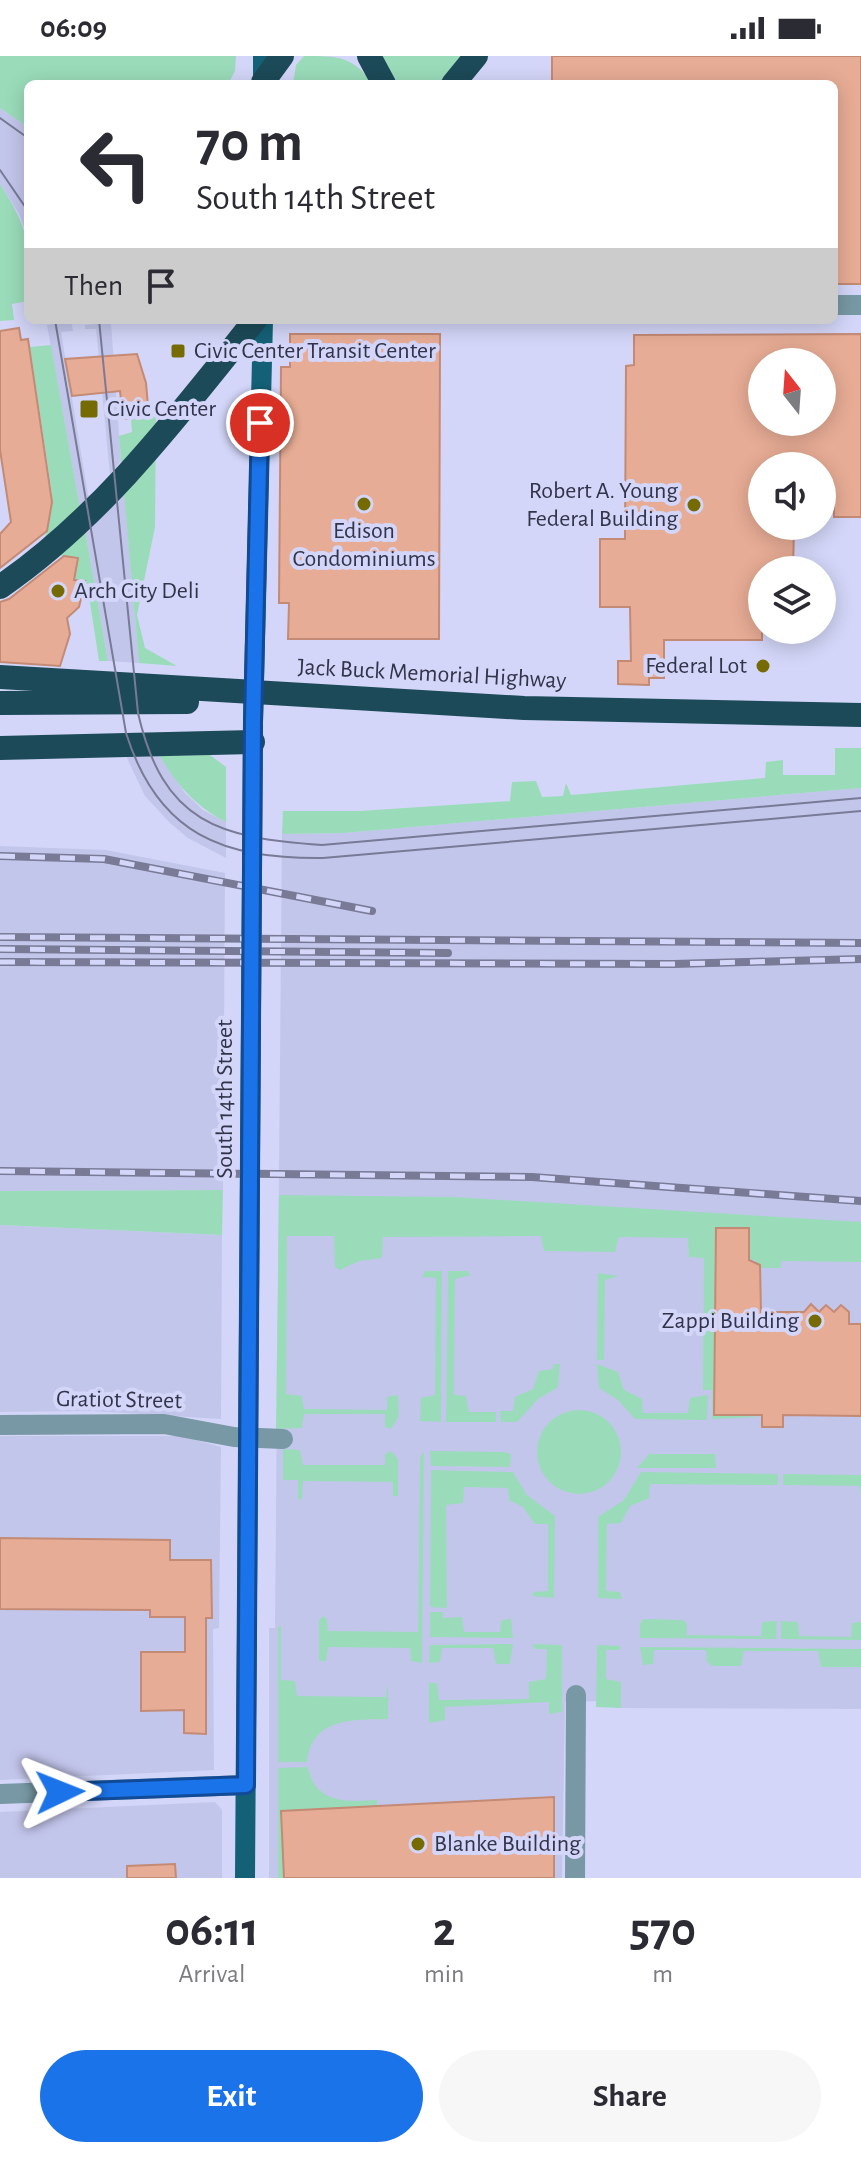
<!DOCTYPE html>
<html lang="en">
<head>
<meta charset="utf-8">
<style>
	:root { --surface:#fff; --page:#f7f7f7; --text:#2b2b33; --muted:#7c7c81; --accent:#1a73e8 }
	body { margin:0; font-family:"Alegreya Sans",sans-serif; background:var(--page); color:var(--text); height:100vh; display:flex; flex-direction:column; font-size:30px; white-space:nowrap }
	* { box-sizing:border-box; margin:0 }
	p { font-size:26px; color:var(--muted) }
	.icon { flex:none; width:44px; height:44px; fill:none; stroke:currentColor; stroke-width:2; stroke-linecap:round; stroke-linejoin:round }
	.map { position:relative; height:1822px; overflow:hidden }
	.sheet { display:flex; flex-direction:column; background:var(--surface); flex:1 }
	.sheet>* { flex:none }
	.guide { position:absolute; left:24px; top:24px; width:814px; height:244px; border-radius:12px; box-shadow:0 4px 20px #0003; background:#fff; color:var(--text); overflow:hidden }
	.needle { width:52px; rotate:343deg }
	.buttons { position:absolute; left:748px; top:292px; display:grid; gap:16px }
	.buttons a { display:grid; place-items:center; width:88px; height:88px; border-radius:50%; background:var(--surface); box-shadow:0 4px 20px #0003; font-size:40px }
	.pin { position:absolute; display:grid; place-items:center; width:68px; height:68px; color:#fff; margin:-34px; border:4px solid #fff; border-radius:50%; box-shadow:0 2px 8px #0007 }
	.me { position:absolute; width:88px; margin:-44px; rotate:88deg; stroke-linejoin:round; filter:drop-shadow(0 0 6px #0008) }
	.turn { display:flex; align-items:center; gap:28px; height:168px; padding:0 40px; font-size:36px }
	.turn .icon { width:104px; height:104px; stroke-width:2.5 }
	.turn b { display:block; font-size:56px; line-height:68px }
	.then { display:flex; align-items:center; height:76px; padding:0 40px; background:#0003; gap:16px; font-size:30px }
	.eta { display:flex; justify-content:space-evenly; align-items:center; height:136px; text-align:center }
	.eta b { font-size:48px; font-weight:700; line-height:56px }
	.button { display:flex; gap:16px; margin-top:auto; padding:16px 40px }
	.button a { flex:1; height:92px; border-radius:48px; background:var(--accent); color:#fff; font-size:32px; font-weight:700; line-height:92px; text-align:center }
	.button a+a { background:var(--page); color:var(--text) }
	.status { display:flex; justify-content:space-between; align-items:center; height:56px; padding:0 40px; background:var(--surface); direction:ltr }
	.status svg { height:22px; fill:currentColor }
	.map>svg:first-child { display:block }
	.built { fill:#c3c6eb }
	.green { fill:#9adcba }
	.building { fill:#e7ac95; stroke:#c38a75; stroke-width:2; fill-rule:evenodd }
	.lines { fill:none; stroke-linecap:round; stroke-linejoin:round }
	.minor { stroke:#7798a4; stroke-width:20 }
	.major { stroke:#146177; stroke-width:20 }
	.highway { stroke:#1c4a58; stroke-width:24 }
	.tram { stroke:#787a96; stroke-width:2 }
	.rail-casing { stroke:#787a96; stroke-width:8 }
	.rail { stroke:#d3d6f8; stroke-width:5; stroke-dasharray:15; stroke-linecap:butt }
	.route-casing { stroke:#114b97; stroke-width:20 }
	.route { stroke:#1a73e8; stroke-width:14 }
	.poi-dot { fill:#766a03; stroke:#d3d6f8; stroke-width:3 }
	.labels { text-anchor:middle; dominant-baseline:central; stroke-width:8; stroke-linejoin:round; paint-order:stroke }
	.poi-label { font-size:24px; fill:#32344a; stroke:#d3d6f8; text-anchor:start }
	.street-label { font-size:24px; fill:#32344a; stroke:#d3d6f8 }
</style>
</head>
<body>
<div class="status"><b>06:09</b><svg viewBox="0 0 49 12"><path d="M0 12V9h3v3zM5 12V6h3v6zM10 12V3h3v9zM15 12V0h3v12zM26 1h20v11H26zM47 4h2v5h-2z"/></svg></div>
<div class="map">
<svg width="861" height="1822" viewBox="0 0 861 1822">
	<rect width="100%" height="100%" fill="#d3d6f8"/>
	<g class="built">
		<polygon points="0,52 28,71 28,181 19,158 0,128"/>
		<polygon points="51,264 71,265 73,275 61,276 88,439 92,440 80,452 47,269 52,268"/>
		<polygon points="96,264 111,267 121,405 110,419 96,273 85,273 85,269 96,268"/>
		<polygon points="124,432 139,607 108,605 85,474"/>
		<polygon points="126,700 160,700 185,737 203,754 226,766 226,802 188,782 170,767 145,740"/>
		<polygon points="861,732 861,1653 615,1652 604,1645 565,1646 562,1822 269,1822 269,1572 275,1572 282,778 344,777"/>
		<polygon points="0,790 106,794 225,817 223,1134 0,1135"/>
		<polygon points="0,1169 222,1179 221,1363 91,1355 0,1356"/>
		<polygon points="0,1380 182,1380 221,1391 219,1572 213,1573 214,1714 0,1724"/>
		<polygon points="215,1746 222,1754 222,1822 0,1822 0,1756"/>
	</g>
	<g class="green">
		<polygon points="0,0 236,0 235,15 228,28 28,28 28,71 0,52"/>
		<path d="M304,0c35,0 48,0 69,28h-80l3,-19z"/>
		<polygon points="380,0 463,0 440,28 395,28"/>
		<path d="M0,128c32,50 28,60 28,117l-16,3 2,16 -14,1z"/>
		<polygon points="51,289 80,452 45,484 52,438 30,291"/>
		<polygon points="156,360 155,471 137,559 145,592 177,610 139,607 119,380 132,376 131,363"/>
		<polygon points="85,474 108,605 99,605 89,540 82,542 85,526 74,524 77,503 58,499"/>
		<polygon points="835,692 861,692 861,732 344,777 282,778 283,755 360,755 510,745 512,726 536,725 542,741 563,740 566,727 571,739 765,722 766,706 783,704 783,719 835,719"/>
		<path d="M210,699l16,12v55c-31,-16 -49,-37 -66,-66z"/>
		<polygon points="223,1134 222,1179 0,1169 0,1135"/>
		<polygon points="279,1139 454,1141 861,1166 861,1206 781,1205 781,1212 760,1212 755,1204 749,1204 749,1172 716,1172 714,1358 762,1361 712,1363 712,1334 703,1334 704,1202 689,1201 688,1182 619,1181 615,1196 544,1195 541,1180 383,1181 382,1202 359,1205 340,1214 335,1211 334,1180 287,1180 286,1338 302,1340 304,1353 387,1354 387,1341 398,1339 399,1360 391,1373 385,1371 385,1358 304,1358 302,1372 276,1373"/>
		<polygon points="425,1215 442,1215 441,1366 420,1365 421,1342 435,1339 436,1222 422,1221"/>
		<polygon points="448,1215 467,1215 471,1219 455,1223 454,1339 466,1340 469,1356 496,1356 496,1366 446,1366"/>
		<polygon points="598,1217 619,1220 605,1224 604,1304 597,1304"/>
		<polygon points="554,1308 560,1308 558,1331 538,1343 517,1366 501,1366 500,1355 513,1355 515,1341 533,1333 539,1315 553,1313"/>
		<polygon points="597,1308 618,1316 624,1334 642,1343 643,1357 688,1357 690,1342 708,1339 707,1364 635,1363 618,1344 599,1332"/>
		<circle cx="579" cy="1396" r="42"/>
		<polygon points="283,1393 300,1394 303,1409 385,1409 385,1398 391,1395 398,1403 398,1440 393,1440 393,1426 303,1425 302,1442 298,1444 298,1424 283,1424"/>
		<polygon points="424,1395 422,1607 411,1605 410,1592 328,1591 326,1605 319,1605 319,1564 323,1560 327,1564 328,1575 418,1576 420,1401"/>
		<polygon points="430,1395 504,1396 511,1398 510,1411 431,1410"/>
		<polygon points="649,1398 715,1398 716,1412 637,1412"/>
		<polygon points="431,1414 513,1416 527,1439 555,1460 554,1542 532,1540 534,1536 548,1535 548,1468 535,1468 523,1451 509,1444 508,1432 464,1431 463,1447 446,1449 447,1552 430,1551"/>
		<polygon points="641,1416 778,1418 778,1429 650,1428 649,1442 630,1450 621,1467 607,1468 606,1535 620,1536 622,1543 598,1542 598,1461 624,1444"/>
		<polygon points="783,1418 861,1419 861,1444 860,1430 783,1429"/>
		<polygon points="430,1556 443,1556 443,1562 462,1561 464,1576 500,1576 501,1565 511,1562 513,1582 430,1581"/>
		<polygon points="644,1563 682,1564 687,1567 687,1579 761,1580 762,1566 777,1565 776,1583 640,1582 640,1567"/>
		<polygon points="781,1565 798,1566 799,1580 851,1581 852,1567 861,1566 861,1584 781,1583"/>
		<path d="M281,1570v54l14,1 2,15 89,1 2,-14v36c-35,1 -76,-2 -81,43h-29v-135z"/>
		<polygon points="513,1588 510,1608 496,1608 493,1592 442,1592 440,1606 429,1607 430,1589"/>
		<polygon points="532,1588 562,1589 562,1656 549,1658 549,1646 445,1651 445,1664 429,1667 429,1627 437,1627 439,1644 529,1643 529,1626 546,1623 547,1593 535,1593"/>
		<polygon points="597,1589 621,1590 619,1594 606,1594 606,1623 621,1626 621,1652 596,1651"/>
		<polygon points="640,1591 861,1593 861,1611 821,1611 818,1595 744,1595 741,1610 712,1610 707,1606 706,1594 654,1594 653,1608 643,1609"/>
		<path d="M308,1711c7,37 39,35 69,33v6l-96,5 3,67h-6v-110z"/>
	</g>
	<g class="building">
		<polygon points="552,0 861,0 861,228 834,228 834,28 552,28"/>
		<polygon points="19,272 21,284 28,283 52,446 47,475 0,512 0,478 11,466 0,394 0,275"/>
		<polygon points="290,278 440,278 439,583 288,583 289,547 279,547 281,311 290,311"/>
		<path d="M861,278v183h-27v-25h-12v-26h-60v60h32l-1,44h-31v70h-98v38h-15v7l-31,-1v-23h13l-1,-54h-30v-68h25l1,-173 8,-1v-30zM762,306h60v60h-60z"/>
		<polygon points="137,298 146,327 149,361 123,363 120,335 72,340 65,303"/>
		<polygon points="64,500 78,502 74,524 85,525 79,551 67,562 70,578 60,610 0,606 0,546 9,543"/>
		<polygon points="716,1172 749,1172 749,1204 760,1209 761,1256 804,1256 811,1248 819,1256 826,1249 834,1256 841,1249 849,1256 849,1268 861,1268 861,1360 783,1359 783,1371 762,1371 762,1359 714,1359"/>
		<polygon points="0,1482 170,1484 170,1504 211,1504 212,1562 206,1562 206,1678 184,1677 184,1654 141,1655 141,1596 185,1596 185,1561 150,1561 150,1554 0,1553"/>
		<polygon points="554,1741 554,1822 284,1822 281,1755"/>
		<polygon points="175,1808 176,1822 127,1822 127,1810"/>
	</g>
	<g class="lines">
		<g class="minor">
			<polyline points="834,249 861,249"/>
			<polyline points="0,1369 164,1368 234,1381 283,1383"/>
			<polyline points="0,1738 246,1729"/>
			<polyline points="575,1822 576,1639"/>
		</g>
		<g class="major">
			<polyline points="263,28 263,0"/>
			<polyline points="245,1822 253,666 263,264"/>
		</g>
		<g class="highway">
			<polyline points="369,0 384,28"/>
			<polyline points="263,26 282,0"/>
			<polyline points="453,28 476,0"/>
			<path d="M0,531c102,-70 178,-171 255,-267"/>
			<polyline points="0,621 524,652 861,659"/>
			<polyline points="0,647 187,646"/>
			<polyline points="0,692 253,686"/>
		</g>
		<g class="tram">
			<polyline points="0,62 28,82"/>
			<polyline points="0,114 28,155"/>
			<path d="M55,264l71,413c32,102 97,126 197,125l538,-47"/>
			<path d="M99,264l39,393c25,110 81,125 184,132l539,-47"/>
		</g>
		<g class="rail-casing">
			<g id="rail">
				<polyline points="0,800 104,803 372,855"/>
				<polyline points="0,881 861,887"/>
				<polyline points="0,893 448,897"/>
				<polyline points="0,906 674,908 861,903"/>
				<polyline points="0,1115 532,1121 861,1145"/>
			</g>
		</g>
		<use href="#rail" class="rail"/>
	</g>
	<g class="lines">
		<g class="route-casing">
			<polyline id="route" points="60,1736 246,1729 253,666 260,367"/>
		</g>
		<use href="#route" class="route"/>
	</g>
	<g class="poi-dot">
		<rect x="170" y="287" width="16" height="16" rx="4"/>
		<rect x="79" y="343" width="20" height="20" rx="4"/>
		<circle cx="364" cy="448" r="8"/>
		<circle cx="694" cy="449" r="8"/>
		<circle cx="58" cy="535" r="8"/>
		<circle cx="763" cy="610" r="8"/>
		<circle cx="815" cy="1265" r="8"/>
		<circle cx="418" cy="1788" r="8"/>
	</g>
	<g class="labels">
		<g class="poi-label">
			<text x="194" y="295">Civic Center Transit Center</text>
			<text x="107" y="353">Civic Center</text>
			<text x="678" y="435" text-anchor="end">Robert A. Young<tspan x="678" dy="28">Federal Building</tspan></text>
			<text x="364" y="475" text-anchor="middle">Edison<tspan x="364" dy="28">Condominiums</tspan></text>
			<text x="74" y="535">Arch City Deli</text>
			<text x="747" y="610" text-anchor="end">Federal Lot</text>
			<text x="799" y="1265" text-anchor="end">Zappi Building</text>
			<text x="434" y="1788">Blanke Building</text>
		</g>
		<g class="street-label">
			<text transform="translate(432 618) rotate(3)">Jack Buck Memorial Highway</text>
			<text transform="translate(225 1043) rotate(-90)">South 14th Street</text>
			<text transform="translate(119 1344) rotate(1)">Gratiot Street</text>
		</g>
	</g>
</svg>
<div class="buttons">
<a><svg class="needle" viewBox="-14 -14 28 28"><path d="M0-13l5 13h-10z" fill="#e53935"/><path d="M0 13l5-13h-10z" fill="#7c7c81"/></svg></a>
<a><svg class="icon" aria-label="sound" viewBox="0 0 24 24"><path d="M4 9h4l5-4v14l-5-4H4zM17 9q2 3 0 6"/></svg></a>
<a><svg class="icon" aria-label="layers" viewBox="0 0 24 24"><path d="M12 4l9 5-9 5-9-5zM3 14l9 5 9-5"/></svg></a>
</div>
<div class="pin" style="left:260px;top:367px;background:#d93025"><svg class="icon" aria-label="arrive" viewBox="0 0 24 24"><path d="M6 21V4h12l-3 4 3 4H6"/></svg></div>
<svg class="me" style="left:60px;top:1736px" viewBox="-20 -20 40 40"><path d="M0-17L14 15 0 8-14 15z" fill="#1a73e8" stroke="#fff" stroke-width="4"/></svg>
<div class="guide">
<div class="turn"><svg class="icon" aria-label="left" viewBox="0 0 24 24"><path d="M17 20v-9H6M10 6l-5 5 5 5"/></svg><div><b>70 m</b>South 14th Street</div></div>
<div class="then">Then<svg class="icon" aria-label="arrive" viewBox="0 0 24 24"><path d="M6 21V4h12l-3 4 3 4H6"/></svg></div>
</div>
</div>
<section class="sheet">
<div class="eta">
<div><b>06:11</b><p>Arrival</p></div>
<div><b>2</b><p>min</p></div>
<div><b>570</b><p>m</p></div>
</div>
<div class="button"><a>Exit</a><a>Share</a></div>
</section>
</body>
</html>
